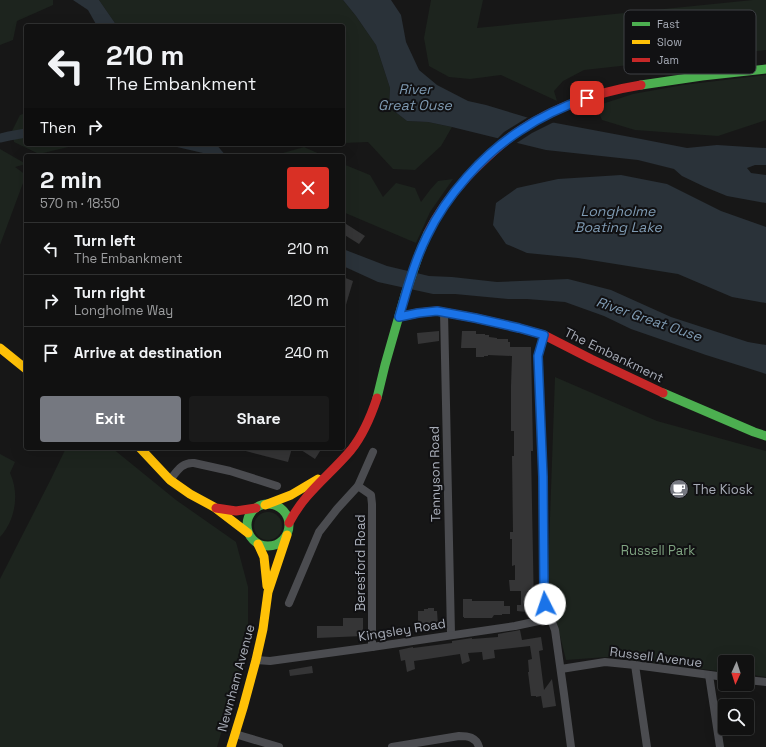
<!DOCTYPE html>
<html lang="en">
<head>
<meta charset="utf-8">
<style>
	:root { --surface:#111; --page:#1a1a1a; --text:#f1f3f6; --muted:#9c9d9f; --line:#303131; --accent:#757880 }
	body { margin:0; font-family:"Space Grotesk",sans-serif; background:var(--page); color:var(--text); height:100vh; display:flex; flex-direction:column; font-size:15px; white-space:nowrap }
	* { box-sizing:border-box; margin:0 }
	p { font-size:13px; color:var(--muted) }
	.icon { flex:none; width:22px; height:22px; fill:none; stroke:currentColor; stroke-width:2; stroke-linecap:round; stroke-linejoin:round }
	.map { position:relative; flex:1; overflow:hidden }
	.side { position:absolute; left:24px; top:154px; width:321px; height:296px; display:flex; flex-direction:column; background:var(--surface); border-radius:4px; box-shadow:0 4px 16px #0002,0 0 0 1px var(--line) }
	.side>* { flex:none }
	.banner { position:absolute; left:24px; top:24px; width:321px; height:122px; border-radius:4px; box-shadow:0 4px 16px #0002,0 0 0 1px var(--line); background:#111; color:var(--text); overflow:hidden }
	.needle { width:26px; rotate:183deg }
	.fabs { position:absolute; left:718px; top:655px; display:grid; gap:8px }
	.fabs a { display:grid; place-items:center; width:36px; height:36px; border-radius:4px; background:var(--surface); box-shadow:0 4px 16px #0002,0 0 0 1px var(--line); font-size:20px }
	.pin { position:absolute; display:grid; place-items:center; width:34px; height:34px; color:#fff; margin:-17px; border-radius:8px; box-shadow:0 2px 6px #0006 }
	.me { position:absolute; width:44px; margin:-22px; rotate:356deg; stroke-linejoin:round; filter:drop-shadow(0 0 3px #0008) }
	.turn { display:flex; align-items:center; gap:14px; height:84px; padding:0 16px; font-size:18px }
	.turn .icon { width:52px; height:52px; stroke-width:2.5 }
	.turn b { display:block; font-size:28px; line-height:34px }
	.then { display:flex; align-items:center; height:38px; padding:0 16px; background:#0003; gap:8px; font-size:15px }
	.round { display:grid; place-items:center; flex:none; width:42px; height:42px; border-radius:4px; background:var(--page) }
	.overview { display:flex; align-items:center; justify-content:space-between; height:68px; padding:0 16px }
	h1 { font-size:24px; font-weight:600; line-height:30px }
	.button { display:flex; gap:8px; margin-top:auto; padding:8px 16px }
	.button a { flex:1; height:46px; border-radius:4px; background:var(--accent); color:#fff; font-size:16px; font-weight:600; line-height:46px; text-align:center }
	.button a+a { background:var(--page); color:var(--text) }
	ul { padding:0; list-style:none }
	li { display:flex; align-items:center; gap:12px; height:52px; padding:0 16px; border-top:1px solid var(--line) }
	li div { flex:1 }
	li b { display:block; font-size:15px }
	li em { font-style:normal }
	.map>svg:first-child { display:block }
	.green { fill:#1d241e }
	.water { fill:#2a3239 }
	.pier { fill:#171717 }
	.lines { fill:none; stroke-linecap:round; stroke-linejoin:round }
	.canal { stroke:#2a3239; stroke-width:9 }
	.building { fill:#353536 }
	.street { stroke:#4b4c50; stroke-width:8 }
	.fast { stroke:#4caf50; stroke-width:9 }
	.slow { stroke:#ffc107; stroke-width:9 }
	.jam { stroke:#c62828; stroke-width:9 }
	.route-casing { stroke:#114b97; stroke-width:10 }
	.route { stroke:#1a73e8; stroke-width:7 }
	.labels { text-anchor:middle; dominant-baseline:central; stroke-width:4; stroke-linejoin:round; paint-order:stroke }
	.street-label { font-size:13px; fill:#a8adb8; stroke:#111113 }
	.poi-label { font-size:13px; fill:#a8adb8; stroke:#111113; text-anchor:start }
	.park-label { font-size:13px; fill:#7fa381; stroke:#111113 }
	.water-label { font-size:14px; font-style:italic; fill:#7f9bb3; stroke:#111113 }
	.key { fill:#111113; stroke:#3e4045; stroke-width:1 }
	.key-label { font-size:11px; fill:#a8adb8 }
</style>
</head>
<body>
<div class="map">
<svg width="766" height="747" viewBox="0 0 766 747">
	<rect width="100%" height="100%" fill="#171717"/>
	<g class="green">
		<polygon points="0,0 53,0 53,5 17,21 13,40 0,45"/>
		<polygon points="99,0 343,0 356,16 376,45 390,88 389,107 407,121 428,122 452,127 441,146 415,170 393,169 368,142 343,143 343,26 117,26"/>
		<polygon points="431,0 483,0 477,28 753,0 766,0 766,50 584,70 563,81 554,91 557,101 501,75 470,79 449,77 429,66 424,38"/>
		<polygon points="766,75 766,120 718,136 635,130 602,120 596,106 633,94 683,85"/>
		<polygon points="26,113 26,144 81,144 39,154 14,142 12,131 20,115"/>
		<polygon points="304,147 324,156 282,156 283,153"/>
		<polygon points="0,149 26,164 15,167 26,175 0,245"/>
		<polygon points="343,164 370,175 383,197 396,183 415,188 421,202 430,190 438,181 453,179 430,212 416,243 343,212"/>
		<polygon points="555,377 657,421 766,451 766,677 747,674 747,662 725,662 725,672 607,657 566,660 551,600 548,574"/>
		<polygon points="66,448 112,448 176,500 236,542 248,587 248,633 241,668 217,747 0,747 0,579 51,479"/>
		<path d="M0,454l15,8 -5,11c10,21 5,48 -10,64z"/>
		<circle cx="268" cy="526" r="14"/>
	</g>
	<g class="water">
		<polygon points="73,0 99,0 117,26 97,26 88,10"/>
		<polygon points="343,0 391,0 401,15 406,42 419,70 437,85 468,101 486,105 529,118 641,139 687,148 717,145 766,148 766,165 755,165 747,168 751,173 766,175 766,203 727,196 705,187 682,176 674,169 638,160 546,150 452,127 428,122 407,121 389,107 390,88 376,45 356,16"/>
		<polygon points="171,144 216,144 226,156 207,156 203,153 177,147"/>
		<polygon points="621,175 667,184 721,211 766,227 766,303 732,297 678,274 578,258 527,253 506,244 493,225 496,203 517,188 558,179"/>
		<polygon points="343,249 387,266 429,276 452,277 497,282 568,279 611,290 671,317 748,342 766,345 766,374 706,355 631,329 604,316 565,302 527,299 508,299 455,294 433,294 378,282 343,266"/>
	</g>
	<polygon class="pier" points="530,116 556,121 532,133 515,144 496,140 504,132"/>
	<g class="lines">
		<polyline class="canal" points="0,138 9,136 26,133"/>
	</g>
	<g class="building">
		<polygon points="343,222 365,236 359,244 343,234"/>
		<polygon points="343,277 353,281 345,308 343,308"/>
		<polygon points="439,331 439,341 418,344 417,333"/>
		<polygon points="462,331 476,331 476,334 485,334 485,335 489,335 489,337 497,338 497,339 508,339 508,342 510,342 510,347 531,347 533,451 531,451 534,610 527,610 527,612 517,611 517,605 521,605 521,591 510,591 509,580 515,580 515,565 512,566 512,539 510,539 510,532 513,532 512,456 514,456 514,431 511,431 511,386 512,356 488,355 488,356 484,356 484,357 476,357 476,348 461,348"/>
		<polygon points="242,448 292,448 288,462 242,450"/>
		<polygon points="298,448 322,448 315,459"/>
		<polygon points="683,483 685,492 675,495 673,485"/>
		<polygon points="463,599 472,599 472,601 504,601 504,606 510,606 510,614 502,614 502,615 494,615 492,618 464,618 464,617 463,617"/>
		<polygon points="428,608 434,608 434,611 437,611 438,625 418,626 418,611 424,611 424,609 428,609"/>
		<polygon points="343,618 363,618 363,636 317,638 317,626 343,626"/>
		<polygon points="520,630 522,640 541,637 543,650 539,651 544,690 552,679 556,706 543,708 541,696 536,697 536,696 531,696 528,672 529,672 528,660 532,659 530,646 494,650 495,658 483,660 482,652 468,653 470,661 462,664 460,654 414,661 415,669 407,672 405,660 401,661 399,650 413,647 413,648 452,643 452,641 472,638 472,639 498,637 498,634"/>
		<polygon points="312,666 313,673 290,676 289,670"/>
	</g>
	<g class="lines">
		<g class="street">
			<polyline points="444,312 451,634"/>
			<polyline points="544,335 538,356 543,477 544,591 545,604 555,630 564,694 571,747"/>
			<path d="M170,480c7,-9 12,-18 24,-17l36,8 47,15"/>
			<polyline points="358,486 373,452"/>
			<polyline points="289,603 319,532 337,509 358,486 371,495 372,504 372,647"/>
			<polyline points="256,660 270,661 372,647 515,626 543,620 549,615"/>
			<polyline points="635,665 647,747"/>
			<polyline points="561,669 605,662 635,665 725,677"/>
			<polyline points="709,675 720,747"/>
			<polyline points="747,680 766,682"/>
			<polyline points="235,734 279,747"/>
			<path d="M392,747l67,-11c9,0 17,1 20,11"/>
		</g>
		<g class="fast">
			<polyline points="641,85 702,76 766,69"/>
			<polyline points="663,393 754,432 766,436"/>
			<polyline points="377,398 385,365 405,295 419,254 428,233"/>
			<circle cx="268" cy="525" r="21"/>
		</g>
		<g class="slow">
			<polyline points="0,348 26,369"/>
			<polyline points="140,448 170,480 190,494 214,507 248,533"/>
			<polyline points="265,505 291,495 318,479"/>
			<polyline points="258,544 264,557 267,586"/>
			<polyline points="231,747 243,708 256,660 263,629 268,592 287,535"/>
		</g>
		<g class="jam">
			<path d="M428,233c11,-23 27,-43 45,-62 14,-14 29,-29 46,-40 36,-24 79,-39 122,-46"/>
			<polyline points="399,317 418,313 437,311 475,318 519,328 544,335 591,359 663,393"/>
			<polyline points="216,508 236,511 256,508"/>
			<path d="M289,523c16,-31 40,-47 62,-73 12,-15 20,-34 26,-52"/>
		</g>
	</g>
	<g class="lines">
		<g class="route-casing">
			<path id="route" d="M545,604l-1,-13 -1,-114 -5,-121 6,-21 -25,-7 -44,-10 -38,-7 -19,2 -19,4c8,-27 15,-55 28,-81 19,-40 56,-82 94,-106 21,-14 43,-24 66,-32"/>
		</g>
		<use href="#route" class="route"/>
	</g>
	<defs>
		<g id="cafe-disc" transform="scale(1)"><circle r="9.5" fill="#757880" stroke="#111113"/><path d="M-5.5-4.5H6V0H3Q3 3.5 0 3.5H-2.5Q-5.5 3.5-5.5 0ZM3-3.2v2h1.7v-2ZM-6 4.5H4V6H-6Z" fill="#fff"/></g>
	</defs>
	<g fill-rule="evenodd">
		<use href="#cafe-disc" x="679" y="489"/>
	</g>
	<g class="labels">
		<g class="street-label">
			<text transform="translate(614 355) rotate(26)">The Embankment</text>
			<text transform="translate(435 474) rotate(-91)">Tennyson Road</text>
			<text transform="translate(360 563) rotate(-90)">Beresford Road</text>
			<text transform="translate(402 630) rotate(-9)">Kingsley Road</text>
			<text transform="translate(656 657) rotate(7)">Russell Avenue</text>
			<text transform="translate(236 678) rotate(-75)">Newnham Avenue</text>
		</g>
		<g class="poi-label">
			<text x="693" y="489">The Kiosk</text>
		</g>
		<g class="park-label">
			<text x="658" y="550">Russell Park</text>
		</g>
		<g class="water-label">
			<text x="415" y="89">River<tspan x="415" dy="16">Great Ouse</tspan></text>
			<text x="618" y="211">Longholme<tspan x="618" dy="16">Boating Lake</tspan></text>
			<text transform="translate(649 319) rotate(19)">River Great Ouse</text>
		</g>
	</g>
	<rect x="624" y="10" width="132" height="64" rx="6" class="key"/>
	<rect x="632" y="22" width="18" height="4" fill="#4caf50"/>
	<rect x="632" y="40" width="18" height="4" fill="#ffc107"/>
	<rect x="632" y="58" width="18" height="4" fill="#c62828"/>
	<g class="key-label">
		<text x="657" y="28">Fast</text>
		<text x="657" y="46">Slow</text>
		<text x="657" y="64">Jam</text>
	</g>
</svg>
<div class="fabs">
<a><svg class="needle" viewBox="-14 -14 28 28"><path d="M0-13l5 13h-10z" fill="#e53935"/><path d="M0 13l5-13h-10z" fill="#9c9d9f"/></svg></a>
<a><svg class="icon" aria-label="search" viewBox="0 0 24 24"><circle cx="10" cy="10" r="6"/><path d="M15 15l6 6"/></svg></a>
</div>
<div class="pin" style="left:587px;top:98px;background:#d93025"><svg class="icon" aria-label="arrive" viewBox="0 0 24 24"><path d="M6 21V4h12l-3 4 3 4H6"/></svg></div>
<svg class="me" style="left:545px;top:604px" viewBox="-20 -20 40 40"><circle r="19" fill="#fff"/><path d="M0-13L10 11 0 6-10 11z" fill="#1a73e8"/></svg>
<div class="banner">
<div class="turn"><svg class="icon" aria-label="left" viewBox="0 0 24 24"><path d="M17 20v-9H6M10 6l-5 5 5 5"/></svg><div><b>210 m</b>The Embankment</div></div>
<div class="then">Then<svg class="icon" aria-label="right" viewBox="0 0 24 24"><path d="M7 20v-9h11M14 6l5 5-5 5"/></svg></div>
</div>
<section class="side">
<div class="overview"><div><h1>2 min</h1><p>570 m · 18:50</p></div><a class="round" style="background:#d93025;color:#fff"><svg class="icon" aria-label="close" viewBox="0 0 24 24"><path d="M6 6l12 12M18 6L6 18"/></svg></a></div>
<ul>
<li><svg class="icon" aria-label="left" viewBox="0 0 24 24"><path d="M17 20v-9H6M10 6l-5 5 5 5"/></svg><div><b>Turn left</b><p>The Embankment</p></div><em>210 m</em></li>
<li><svg class="icon" aria-label="right" viewBox="0 0 24 24"><path d="M7 20v-9h11M14 6l5 5-5 5"/></svg><div><b>Turn right</b><p>Longholme Way</p></div><em>120 m</em></li>
<li><svg class="icon" aria-label="arrive" viewBox="0 0 24 24"><path d="M6 21V4h12l-3 4 3 4H6"/></svg><div><b>Arrive at destination</b></div><em>240 m</em></li>
</ul>
<div class="button"><a>Exit</a><a>Share</a></div>
</section>
</div>
</body>
</html>
